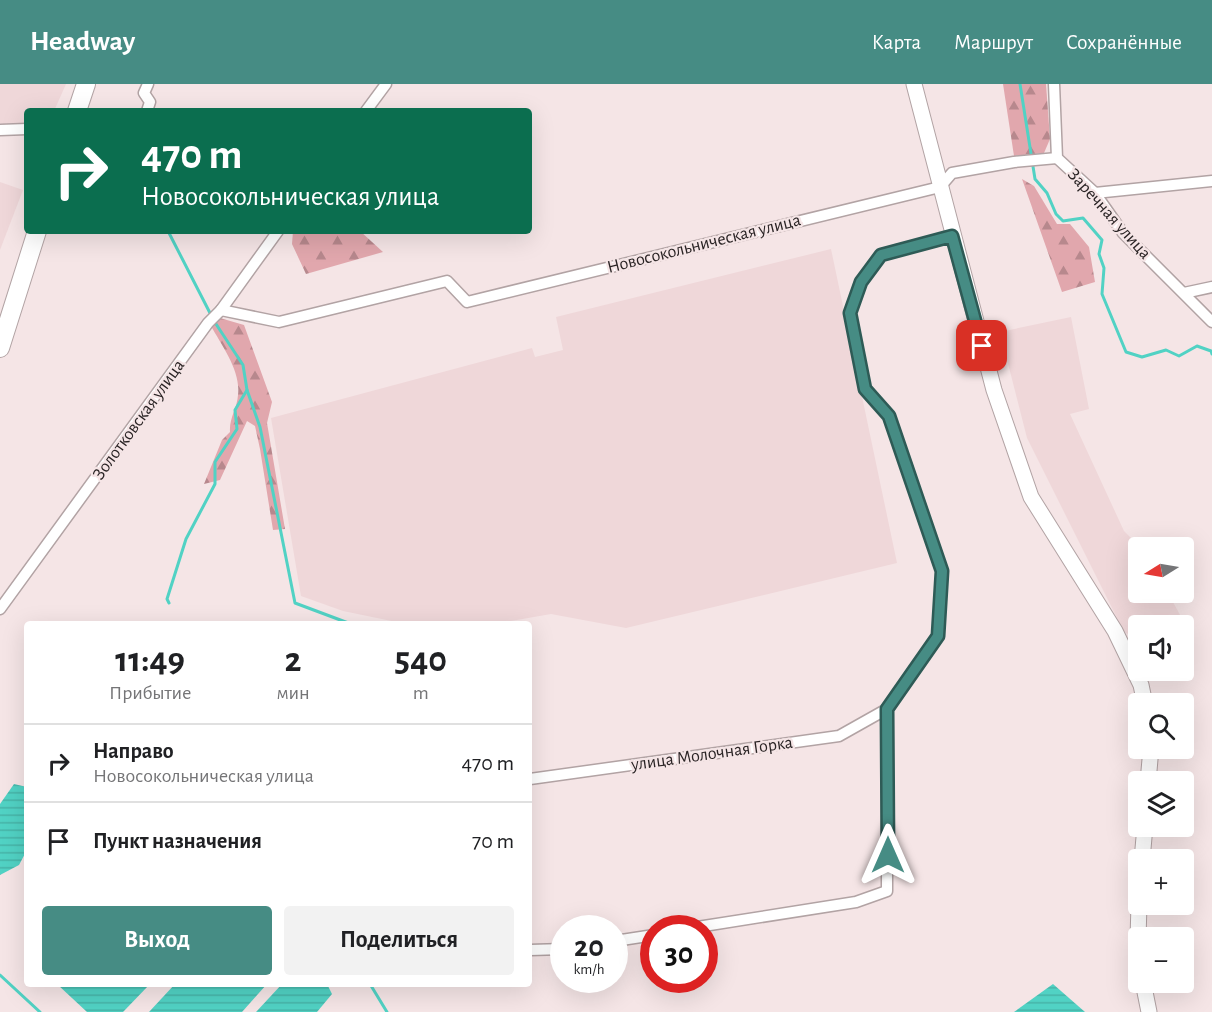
<!DOCTYPE html>
<html lang="ru">
<head>
<meta charset="utf-8">
<style>
	:root { --surface:#fff; --page:#f2f2f2; --text:#202124; --muted:#757577; --line:#e0e0e0; --accent:#468c84 }
	body { margin:0; font-family:"Alegreya Sans",sans-serif; background:var(--page); color:var(--text); height:100vh; display:flex; flex-direction:column; font-size:22px; white-space:nowrap }
	* { box-sizing:border-box; margin:0 }
	p { font-size:20px; color:var(--muted) }
	.icon { flex:none; width:33px; height:33px; fill:none; stroke:currentColor; stroke-width:2; stroke-linecap:round; stroke-linejoin:round }
	.map { position:relative; flex:1; overflow:hidden }
	.sheet { position:absolute; left:24px; top:537px; width:508px; height:366px; display:flex; flex-direction:column; background:var(--surface); border-radius:6px; box-shadow:0 6px 24px #0002 }
	.sheet>* { flex:none }
	.hud { position:absolute; left:24px; top:24px; width:508px; height:126px; border-radius:6px; box-shadow:0 6px 24px #0002; background:#0b6e4f; color:#fff; overflow:hidden }
	.needle { width:39px; rotate:259deg }
	.controls { position:absolute; left:1128px; top:453px; display:grid; gap:12px }
	.controls a { display:grid; place-items:center; width:66px; height:66px; border-radius:6px; background:var(--surface); box-shadow:0 6px 24px #0002; font-size:30px }
	.speed { position:absolute; left:550px; top:831px; display:flex; gap:12px; font-size:30px; font-weight:700; text-align:center }
	.speed>* { display:grid; place-content:center; width:78px; height:78px; border-radius:50%; background:var(--surface); box-shadow:0 6px 24px #0002; line-height:1 }
	.speed small { font-size:15px; font-weight:400 }
	.speed .limit { border:9px solid #d22; background:#fff; color:#111 }
	.pin { position:absolute; display:grid; place-items:center; width:51px; height:51px; color:#fff; margin:-26px; border-radius:12px; box-shadow:0 3px 9px #0006 }
	.me { position:absolute; width:66px; margin:-33px; rotate:0deg; stroke-linejoin:round; filter:drop-shadow(0 0 4px #0008) }
	.turn { display:flex; align-items:center; gap:21px; height:126px; padding:0 18px; font-size:27px }
	.turn .icon { width:78px; height:78px; stroke-width:2.5 }
	.turn b { display:block; font-size:42px; line-height:51px }
	.eta { display:flex; justify-content:space-evenly; align-items:center; height:102px; text-align:center }
	.eta b { font-size:36px; font-weight:700; line-height:42px }
	.primary-button { display:flex; gap:12px; margin-top:auto; padding:12px 18px }
	.primary-button a { flex:1; height:69px; border-radius:6px; background:var(--accent); color:#fff; font-size:24px; font-weight:700; line-height:69px; text-align:center }
	.primary-button a+a { background:var(--page); color:var(--text) }
	ul { padding:0; list-style:none }
	li { display:flex; align-items:center; gap:18px; height:78px; padding:0 18px; border-top:2px solid var(--line) }
	li div { flex:1 }
	li b { display:block; font-size:22px }
	li em { font-style:normal }
	header { display:flex; align-items:center; gap:36px; box-sizing:border-box; height:84px; padding:0 30px; background:var(--accent); color:#fff }
	header strong { font-size:28px }
	nav { display:flex; gap:33px; margin-inline-start:auto; font-size:21px }
	.map>svg:first-child { display:block }
	.built { fill:#efd7d9 }
	.forest { fill:url(#forest-firs) }
	.water { fill:url(#water-rules) }
	.lines { fill:none; stroke-linecap:round; stroke-linejoin:round }
	.stream { stroke:#51d2c4; stroke-width:3 }
	.street-casing { stroke:#b2a3a4; stroke-width:13 }
	.secondary-casing { stroke:#b2a3a4; stroke-width:17 }
	.primary-casing { stroke:#b2a3a4; stroke-width:20 }
	.street { stroke:#fff; stroke-width:10 }
	.secondary { stroke:#fff; stroke-width:15 }
	.primary { stroke:#fff; stroke-width:18 }
	.route-casing { stroke:#2e5b56; stroke-width:15 }
	.route { stroke:#468c84; stroke-width:10 }
	.labels { text-anchor:middle; dominant-baseline:central; stroke-width:4.5; stroke-linejoin:round; paint-order:stroke }
	.street-label { font-size:18px; fill:#2a2425; stroke:#f5e5e6 }
</style>
</head>
<body>
<header>
<strong>Headway</strong>
<nav><a>Карта</a><a>Маршрут</a><a>Сохранённые</a></nav>
</header>
<div class="map">
<svg width="1212" height="928" viewBox="0 0 1212 928">
	<defs>
		<pattern id="forest-firs" width="22" height="20" patternUnits="userSpaceOnUse" patternTransform="scale(1.5)"><rect width="22" height="20" fill="#e1a7ad"/><path d="M5 1l3.5 6h-7zM16 11l3.5 6h-7z" fill="#b7888d"/></pattern>
		<pattern id="water-rules" width="6" height="5" patternUnits="userSpaceOnUse" patternTransform="scale(1.5)"><rect width="6" height="5" fill="#51d2c4"/><path d="M0 2.5h6" fill="none" stroke="#47b4a8"/></pattern>
	</defs>
	<rect width="100%" height="100%" fill="#f5e5e6"/>
	<g class="built">
		<polygon points="0,0 66,0 54,27 27,27 27,39 4,41 0,39"/>
		<polygon points="0,98 23,106 0,166"/>
		<polygon points="831,165 897,479 626,544 551,530 493,540 406,540 343,527 301,512 271,334 532,264 535,273 563,266 556,233"/>
		<polygon points="1071,233 1089,325 1070,330 1124,447 1140,463 1138,508 1168,509 1190,549 1184,554 1184,542 1138,542 1138,555 1124,548 1027,354 1000,248"/>
	</g>
	<g class="forest">
		<polygon points="1003,0 1046,0 1050,55 1044,69 1014,72"/>
		<polygon points="1022,95 1034,102 1057,140 1070,140 1089,163 1095,198 1062,208"/>
		<polygon points="293,147 360,147 383,168 306,190 292,160"/>
		<path d="M220,234l24,7 28,77 -5,21 18,106 -12,1 -13,-81 -5,-23 -8,-5 -27,59 -16,4 18,-44 8,-8c-1,-14 7,-23 8,-37 3,-24 -16,-49 -27,-69z"/>
	</g>
	<g class="water">
		<polygon points="14,700 27,703 27,766 19,781 0,791 0,720"/>
		<polygon points="150,900 123,928 87,928 58,901"/>
		<polygon points="175,900 267,900 242,928 149,928"/>
		<polygon points="282,900 327,900 332,910 317,928 256,928"/>
		<polygon points="1053,900 1085,928 1014,928"/>
	</g>
	<g class="lines">
		<g class="stream">
			<polyline points="1020,0 1035,95 1047,109 1056,130 1063,137 1083,134 1102,156 1099,170 1104,184 1102,210 1126,268 1142,273 1166,266 1179,272 1197,262 1211,267 1212,270"/>
			<polyline points="168,147 211,231"/>
			<polyline points="247,306 260,343 295,519 351,540"/>
			<polyline points="169,519 167,515 186,455 215,400 215,378 237,345 235,326 247,306 243,281 214,237"/>
			<polyline points="0,891 40,928"/>
			<polyline points="370,900 387,928"/>
		</g>
		<g class="street-casing">
			<g id="street">
				<polyline points="1054,0 1057,74 1095,109 1123,149 1212,238"/>
				<polyline points="147,27 150,18 144,9 148,0"/>
				<polyline points="366,27 386,0"/>
				<polyline points="0,46 27,45"/>
				<polyline points="1095,109 1212,97"/>
				<polyline points="1184,209 1212,203"/>
				<polyline points="221,226 279,238 447,197 467,218 940,103 952,89 1014,78 1057,74"/>
				<polyline points="0,525 208,239 221,226 278,147"/>
				<polyline points="530,695 839,652 887,625"/>
				<polyline points="691,844 856,818 887,807 887,625 938,552 942,487 889,332 865,305 850,229 861,198 881,171 952,152"/>
				<polyline points="615,857 654,851"/>
				<polyline points="530,866 564,865"/>
			</g>
		</g>
		<g class="secondary-casing">
			<g id="secondary">
				<polyline points="914,0 994,306 1031,413 1115,547 1141,601 1145,620"/>
				<polyline points="1148,698 1151,664"/>
				<polyline points="1142,776 1145,742"/>
				<polyline points="1138,855 1139,820"/>
				<polyline points="1143,898 1149,928"/>
			</g>
		</g>
		<g class="primary-casing">
			<g id="primary">
				<polyline points="77,27 86,0"/>
				<polyline points="0,264 37,147"/>
			</g>
		</g>
		<use href="#street" class="street"/>
		<use href="#secondary" class="secondary"/>
		<use href="#primary" class="primary"/>
	</g>
	<g class="lines">
		<g class="route-casing">
			<polyline id="route" points="888,771 887,625 938,552 942,487 889,332 865,305 850,229 861,198 881,171 952,152 982,262"/>
		</g>
		<use href="#route" class="route"/>
	</g>
	<g class="labels">
		<g class="street-label">
			<text transform="translate(1109 130) rotate(48)">Заречная улица</text>
			<text transform="translate(704 160) rotate(-14)">Новосокольническая улица</text>
			<text transform="translate(139 336) rotate(-54)">Золотковская улица</text>
			<text transform="translate(712 670) rotate(-8)">улица Молочная Горка</text>
		</g>
	</g>
</svg>
<div class="controls">
<a><svg class="needle" viewBox="-14 -14 28 28"><path d="M0-13l5 13h-10z" fill="#e53935"/><path d="M0 13l5-13h-10z" fill="#757577"/></svg></a>
<a><svg class="icon" aria-label="sound" viewBox="0 0 24 24"><path d="M4 9h4l5-4v14l-5-4H4zM17 9q2 3 0 6"/></svg></a>
<a><svg class="icon" aria-label="search" viewBox="0 0 24 24"><circle cx="10" cy="10" r="6"/><path d="M15 15l6 6"/></svg></a>
<a><svg class="icon" aria-label="layers" viewBox="0 0 24 24"><path d="M12 4l9 5-9 5-9-5zM3 14l9 5 9-5"/></svg></a>
<a>+</a>
<a>−</a>
</div>
<div class="speed"><div>20<small>km/h</small></div><div class="limit">30</div></div>
<div class="pin" style="left:982px;top:262px;background:#d93025"><svg class="icon" aria-label="arrive" viewBox="0 0 24 24"><path d="M6 21V4h12l-3 4 3 4H6"/></svg></div>
<svg class="me" style="left:888px;top:771px" viewBox="-20 -20 40 40"><path d="M0-17L14 15 0 8-14 15z" fill="#468c84" stroke="#fff" stroke-width="4"/></svg>
<div class="hud">
<div class="turn"><svg class="icon" aria-label="right" viewBox="0 0 24 24"><path d="M7 20v-9h11M14 6l5 5-5 5"/></svg><div><b>470 m</b>Новосокольническая улица</div></div>
</div>
<section class="sheet">
<div class="eta">
<div><b>11:49</b><p>Прибытие</p></div>
<div><b>2</b><p>мин</p></div>
<div><b>540</b><p>m</p></div>
</div>
<ul>
<li><svg class="icon" aria-label="right" viewBox="0 0 24 24"><path d="M7 20v-9h11M14 6l5 5-5 5"/></svg><div><b>Направо</b><p>Новосокольническая улица</p></div><em>470 m</em></li>
<li><svg class="icon" aria-label="arrive" viewBox="0 0 24 24"><path d="M6 21V4h12l-3 4 3 4H6"/></svg><div><b>Пункт назначения</b></div><em>70 m</em></li>
</ul>
<div class="primary-button"><a>Выход</a><a>Поделиться</a></div>
</section>
</div>
</body>
</html>
